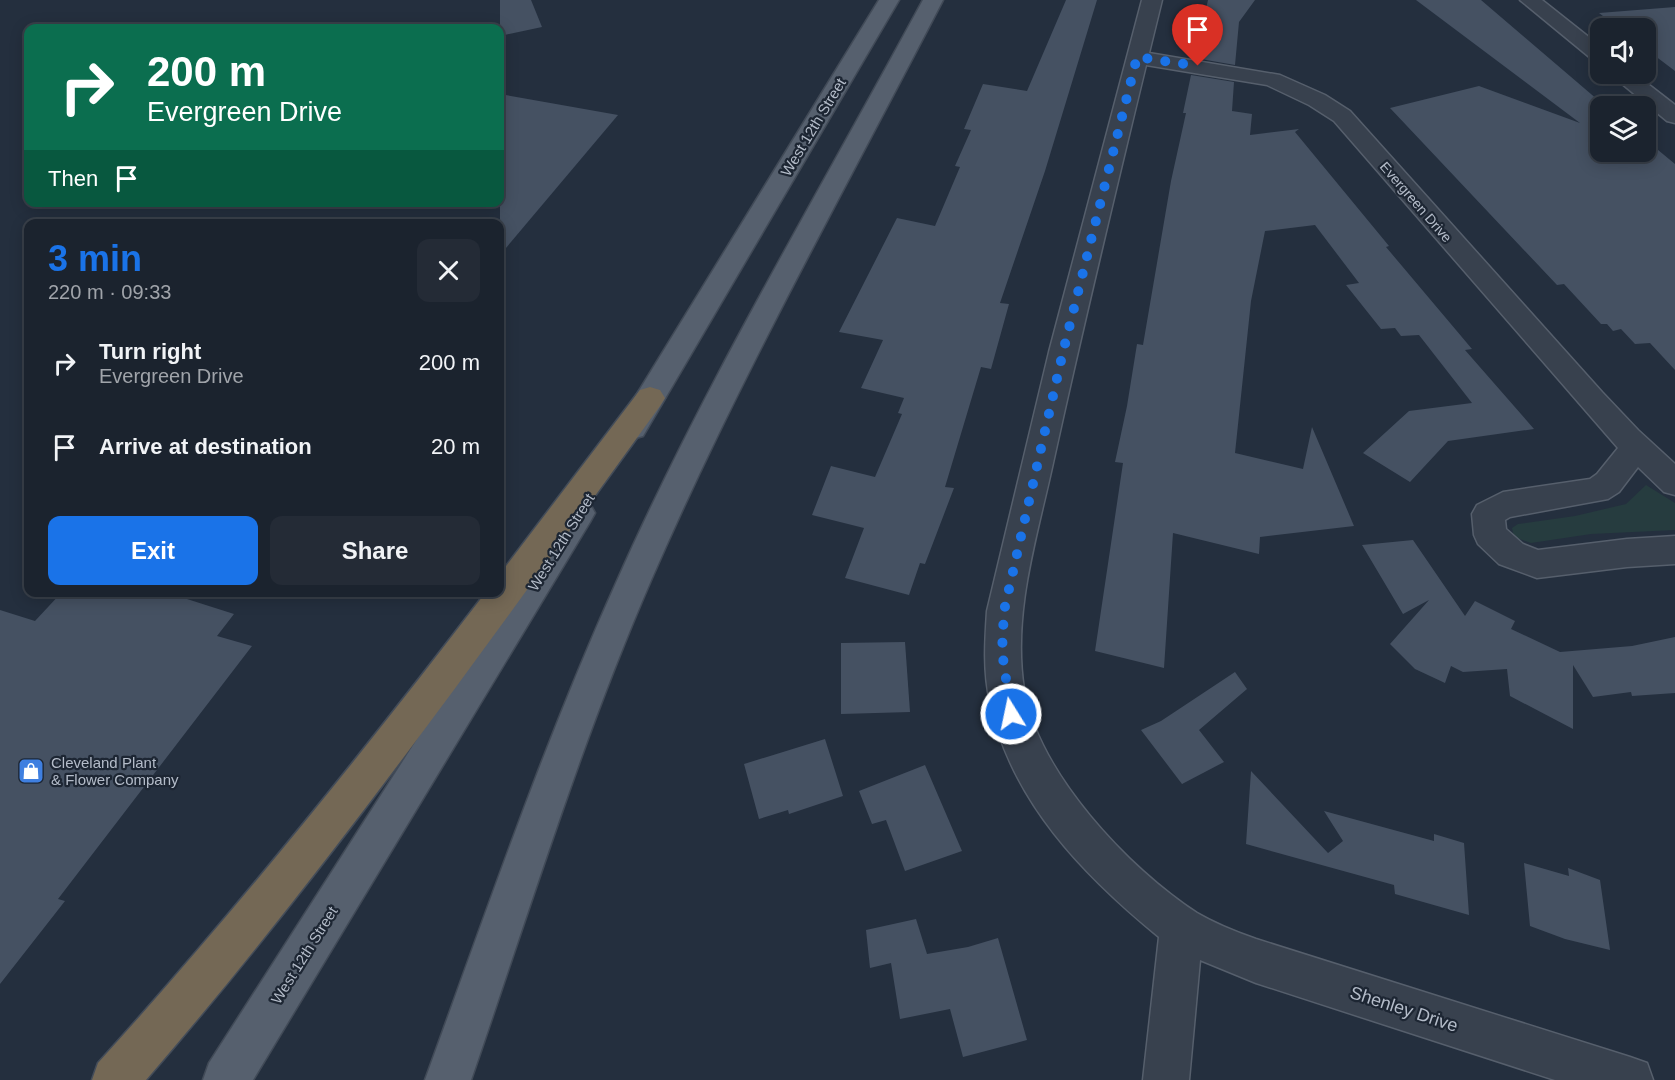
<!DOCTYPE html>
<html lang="en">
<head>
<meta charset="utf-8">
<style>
	:root { --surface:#1b232e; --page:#242b36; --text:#f1f3f6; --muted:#a0a4aa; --line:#39404a; --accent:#1a73e8 }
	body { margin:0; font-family:Helvetica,sans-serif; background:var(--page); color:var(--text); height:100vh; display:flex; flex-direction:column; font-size:22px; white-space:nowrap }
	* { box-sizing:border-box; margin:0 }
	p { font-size:20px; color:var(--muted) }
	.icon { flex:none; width:33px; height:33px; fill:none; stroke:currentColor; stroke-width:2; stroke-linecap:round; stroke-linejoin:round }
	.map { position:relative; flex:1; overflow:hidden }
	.side { position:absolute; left:24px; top:219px; width:480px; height:378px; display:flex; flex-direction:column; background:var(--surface); border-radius:12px; box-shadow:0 3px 15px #0003,0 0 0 2px var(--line) }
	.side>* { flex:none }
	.hud { position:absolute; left:24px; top:24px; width:480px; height:183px; border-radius:12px; box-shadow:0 3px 15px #0003,0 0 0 2px var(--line); background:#0b6e4f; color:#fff; overflow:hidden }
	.buttons { position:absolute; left:1590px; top:18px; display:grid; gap:12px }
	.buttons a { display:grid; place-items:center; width:66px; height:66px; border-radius:12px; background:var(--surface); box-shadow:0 3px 15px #0003,0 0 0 2px var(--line); font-size:30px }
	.pin { position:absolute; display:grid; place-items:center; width:51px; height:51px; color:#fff; margin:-62px -26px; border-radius:50% 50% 50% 0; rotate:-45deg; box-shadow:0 0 6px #0007 }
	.pin .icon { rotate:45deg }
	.me { position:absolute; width:66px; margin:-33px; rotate:350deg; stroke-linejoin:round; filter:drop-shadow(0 0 4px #0008) }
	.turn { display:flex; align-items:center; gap:21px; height:126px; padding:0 24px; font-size:27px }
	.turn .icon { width:78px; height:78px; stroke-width:2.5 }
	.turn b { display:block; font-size:42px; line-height:51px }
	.then { display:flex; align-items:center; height:57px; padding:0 24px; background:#0003; gap:12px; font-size:22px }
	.round { display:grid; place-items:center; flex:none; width:63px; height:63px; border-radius:12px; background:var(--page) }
	.overview { display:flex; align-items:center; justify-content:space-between; height:102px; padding:0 24px }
	h1 { font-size:36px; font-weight:600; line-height:45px; color:var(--accent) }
	.cta { display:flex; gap:12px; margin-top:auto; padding:12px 24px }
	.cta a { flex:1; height:69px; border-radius:12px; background:var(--accent); color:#fff; font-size:24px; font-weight:600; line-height:69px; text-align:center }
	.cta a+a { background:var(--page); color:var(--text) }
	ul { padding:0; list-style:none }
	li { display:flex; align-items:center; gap:18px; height:84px; padding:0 24px }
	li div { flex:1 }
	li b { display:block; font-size:22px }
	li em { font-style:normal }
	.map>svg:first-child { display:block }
	.green { fill:#263c3f }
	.building { fill:#455162 }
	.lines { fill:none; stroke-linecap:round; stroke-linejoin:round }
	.minor-casing { stroke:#565f6c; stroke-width:3 }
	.primary-casing { stroke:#414a57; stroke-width:3 }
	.motorway-casing { stroke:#434c59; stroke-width:3 }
	.minor { fill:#38414e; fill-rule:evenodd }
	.primary { fill:#56606e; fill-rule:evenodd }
	.motorway { fill:#746855; fill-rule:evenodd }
	.route { stroke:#1a73e8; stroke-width:10; stroke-dasharray:0 18 }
	.labels { text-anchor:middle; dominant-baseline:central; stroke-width:4.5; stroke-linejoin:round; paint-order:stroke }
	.far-street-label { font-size:14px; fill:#b4bcc9; stroke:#1d2633 }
	.street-label { font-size:15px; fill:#b4bcc9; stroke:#1d2633 }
	.poi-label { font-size:15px; fill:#b4bcc9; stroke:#1d2633; text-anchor:start }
	.near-street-label { font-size:18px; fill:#b4bcc9; stroke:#1d2633 }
</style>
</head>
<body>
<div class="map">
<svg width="1675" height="1080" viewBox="0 0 1675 1080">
	<rect width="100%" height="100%" fill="#242f3e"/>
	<polygon class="green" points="1646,485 1675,503 1675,530 1591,534 1531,543 1514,537 1512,528 1518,524 1575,516 1626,504"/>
	<g class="building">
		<polygon points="500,0 531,0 542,27 500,36"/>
		<polygon points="1066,0 1097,0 1045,171 1000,303 1009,304 991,369 981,367 945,487 954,488 925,564 920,563 909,595 845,578 864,528 812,515 831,466 875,477 902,414 898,413 904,398 861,388 883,340 839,332 897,218 935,226 960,167 955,166 971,130 964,129 983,84 1027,91"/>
		<polygon points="1208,0 1255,0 1239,22 1235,65 1195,58"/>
		<polygon points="1416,0 1481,0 1605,106 1600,106 1600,152 1646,152 1646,140 1675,164 1675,370 1650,343 1635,344 1621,329 1613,331 1607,324 1601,324 1564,284 1557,285 1390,108 1479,86 1580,123"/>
		<polygon points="1675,7 1675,71 1646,49 1646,28 1619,28 1599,13"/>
		<polygon points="1191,75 1234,82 1232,111 1252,114 1250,135 1299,129 1295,132 1389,246 1386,247 1472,349 1465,350 1534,429 1448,441 1410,482 1363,453 1409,411 1472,403 1419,335 1401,336 1395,328 1381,329 1346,285 1359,283 1315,225 1265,231 1251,301 1235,453 1303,469 1312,427 1354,526 1260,537 1259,554 1173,533 1164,668 1095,651 1123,463 1115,462 1127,406 1137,344 1143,345 1171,181 1186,113 1183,113"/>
		<polygon points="500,94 618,115 500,255"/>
		<polygon points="1413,540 1465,616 1475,601 1515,621 1511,629 1560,652 1632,646 1675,637 1675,693 1632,696 1631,692 1593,697 1573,665 1573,729 1510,696 1507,669 1463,672 1451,666 1445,683 1415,669 1390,644 1429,600 1403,614 1362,545"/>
		<polygon points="62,592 165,592 234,614 217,636 252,646 58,899 65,901 0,984 0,610 35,621"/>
		<polygon points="905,642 910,712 841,714 841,643"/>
		<polygon points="1235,672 1247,689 1199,730 1224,762 1182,784 1141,730 1161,721"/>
		<polygon points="825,739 843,796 789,814 788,810 759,819 744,764"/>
		<polygon points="925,765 962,851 905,871 886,820 872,824 859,791"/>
		<polygon points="1251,771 1328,853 1343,841 1324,811 1434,841 1434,834 1464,843 1469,915 1395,894 1394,885 1246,844"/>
		<polygon points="1524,863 1569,876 1568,868 1600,880 1610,950 1565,939 1530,926"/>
		<polygon points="916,919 927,954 968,947 998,938 1027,1040 963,1057 950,1009 900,1019 891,963 870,968 866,930"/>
	</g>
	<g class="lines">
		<g class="minor-casing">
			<g id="minor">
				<path d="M1142,0h20l-13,53 131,22 45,20 25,16 252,281 36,38 37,34v31l-11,-3 -26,-25 -19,25 -11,7 -98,18 -5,3 1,9 17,15 15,6 89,-11 48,-3v28l-48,3 -90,11 -38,-14 -21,-20 -4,-9 -2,-21 5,-9 26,-13 87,-13 7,-5 21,-26 -284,-327 -25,-16 -42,-20 -121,-20c-32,132 -64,265 -93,398 -16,74 -41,150 -29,226 14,84 104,179 173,224 19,11 39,19 59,26l374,118 17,6 6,17h-98l-299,-97 -56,-23 -11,120h-46l16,-143c-76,-62 -148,-136 -169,-235 -7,-30 -5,-61 -3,-91l62,-259z"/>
				<polygon points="1520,0 1542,0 1600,46 1600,62 1593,60"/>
				<polygon points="1612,74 1635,74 1675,105 1675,123 1667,121 1615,78"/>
			</g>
		</g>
		<g class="primary-casing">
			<g id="primary">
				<polygon points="879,0 899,0 643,436 632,439 621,436 617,428 621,420"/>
				<path d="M923,0h20c-99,191 -205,380 -291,578 -71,163 -123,334 -181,502h-46c61,-167 118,-335 191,-497 89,-201 203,-390 307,-583z"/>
				<polygon points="579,500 590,504 595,513 590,522 253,1080 203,1080 209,1063 568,504"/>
			</g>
		</g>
		<g class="motorway-casing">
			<path id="motorway" d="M650,387l10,3 5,8 -5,8c-166,229 -329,460 -514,674h-54l6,-17c137,-151 264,-309 388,-471h14v-18l140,-184z"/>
		</g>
		<use href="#minor" class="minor"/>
		<use href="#primary" class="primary"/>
		<use href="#motorway" class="motorway"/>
	</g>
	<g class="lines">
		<polyline class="route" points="1011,714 1002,651 1004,611 1063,352 1137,57 1198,66"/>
	</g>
	<defs>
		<g id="shop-square" transform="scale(1.35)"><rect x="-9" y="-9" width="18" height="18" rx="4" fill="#3f7fe0" stroke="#1d2633"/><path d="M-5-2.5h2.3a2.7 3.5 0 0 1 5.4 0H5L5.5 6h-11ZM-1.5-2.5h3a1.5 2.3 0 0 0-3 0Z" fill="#fff"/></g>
	</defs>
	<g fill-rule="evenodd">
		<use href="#shop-square" x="31" y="771"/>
	</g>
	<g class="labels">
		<g class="far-street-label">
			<text transform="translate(1416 202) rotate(49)">Evergreen Drive</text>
		</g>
		<g class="street-label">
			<text transform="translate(813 127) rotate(-59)">West 12th Street</text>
			<text transform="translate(561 542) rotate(-58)">West 12th Street</text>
			<text transform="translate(304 955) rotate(-58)">West 12th Street</text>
		</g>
		<g class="poi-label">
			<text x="51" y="762">Cleveland Plant<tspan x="51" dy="17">&amp; Flower Company</tspan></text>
		</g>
		<g class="near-street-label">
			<text transform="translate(1404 1009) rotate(18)">Shenley Drive</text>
		</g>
	</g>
</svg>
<div class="buttons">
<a><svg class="icon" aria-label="sound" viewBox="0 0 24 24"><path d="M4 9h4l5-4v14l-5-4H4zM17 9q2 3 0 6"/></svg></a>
<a><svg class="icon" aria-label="layers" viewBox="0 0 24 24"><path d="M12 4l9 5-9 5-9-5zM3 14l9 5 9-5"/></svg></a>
</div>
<div class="pin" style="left:1198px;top:66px;background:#d93025"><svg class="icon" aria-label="arrive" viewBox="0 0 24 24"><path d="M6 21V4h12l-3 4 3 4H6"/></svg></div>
<svg class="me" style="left:1011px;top:714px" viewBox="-20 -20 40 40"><circle r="17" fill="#1a73e8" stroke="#fff" stroke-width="3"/><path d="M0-11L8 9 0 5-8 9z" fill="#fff"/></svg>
<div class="hud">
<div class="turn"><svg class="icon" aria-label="right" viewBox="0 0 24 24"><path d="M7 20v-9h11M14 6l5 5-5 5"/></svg><div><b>200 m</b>Evergreen Drive</div></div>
<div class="then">Then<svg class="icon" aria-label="arrive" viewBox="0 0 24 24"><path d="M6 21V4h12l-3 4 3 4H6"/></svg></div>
</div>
<section class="side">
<div class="overview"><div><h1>3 min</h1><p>220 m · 09:33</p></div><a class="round"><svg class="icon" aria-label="close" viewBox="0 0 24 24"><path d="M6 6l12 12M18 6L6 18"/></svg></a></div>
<ul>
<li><svg class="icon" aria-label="right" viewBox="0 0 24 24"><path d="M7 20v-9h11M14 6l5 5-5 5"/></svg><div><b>Turn right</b><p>Evergreen Drive</p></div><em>200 m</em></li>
<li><svg class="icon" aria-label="arrive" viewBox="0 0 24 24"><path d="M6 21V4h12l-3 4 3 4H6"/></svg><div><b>Arrive at destination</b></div><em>20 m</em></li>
</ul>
<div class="cta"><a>Exit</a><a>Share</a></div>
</section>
</div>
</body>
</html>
